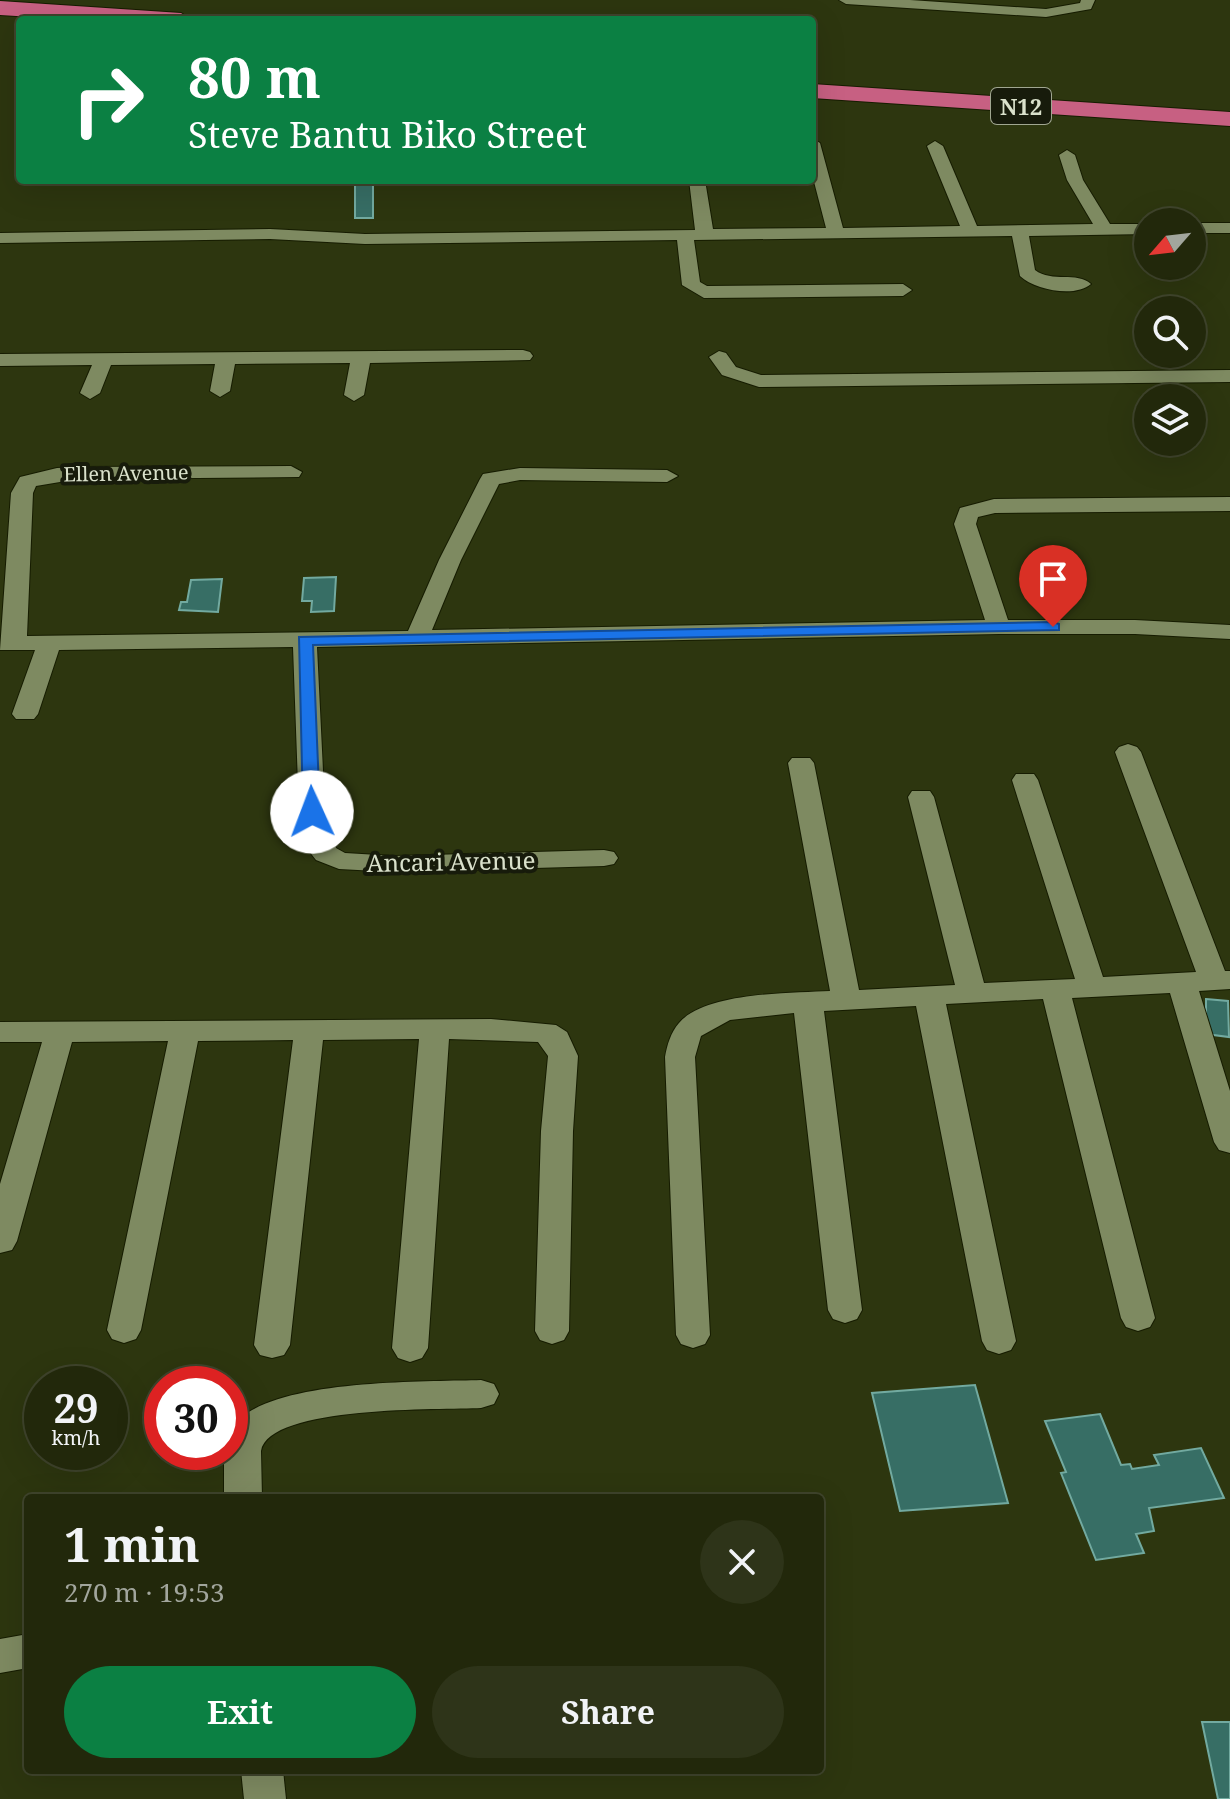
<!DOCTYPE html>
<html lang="en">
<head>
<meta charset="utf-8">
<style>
	:root { --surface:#22280b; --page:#2e3419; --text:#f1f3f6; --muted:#a2a69d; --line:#3f442c; --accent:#0b8043 }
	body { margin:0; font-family:"Noto Serif",serif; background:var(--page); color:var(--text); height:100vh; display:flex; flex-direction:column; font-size:30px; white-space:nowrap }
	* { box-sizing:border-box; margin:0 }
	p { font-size:26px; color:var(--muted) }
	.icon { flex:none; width:44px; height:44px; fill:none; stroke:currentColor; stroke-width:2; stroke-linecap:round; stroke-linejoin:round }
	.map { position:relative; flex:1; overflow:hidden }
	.details { position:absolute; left:24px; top:1494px; width:800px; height:280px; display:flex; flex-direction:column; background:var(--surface); border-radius:8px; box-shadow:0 8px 32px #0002,0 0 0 2px var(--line) }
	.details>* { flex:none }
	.hud { position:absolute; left:16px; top:16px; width:800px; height:168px; border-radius:8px; box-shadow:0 8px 32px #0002,0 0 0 2px var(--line); background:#0b8043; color:#fff; overflow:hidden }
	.needle { width:52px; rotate:242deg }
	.fabs { position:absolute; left:1134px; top:208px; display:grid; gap:16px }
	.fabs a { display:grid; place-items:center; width:72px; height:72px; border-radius:50%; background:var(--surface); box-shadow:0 8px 32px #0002,0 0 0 2px var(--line); font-size:40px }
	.speed { position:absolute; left:24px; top:1366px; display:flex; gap:16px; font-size:40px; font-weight:700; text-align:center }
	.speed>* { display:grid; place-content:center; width:104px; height:104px; border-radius:50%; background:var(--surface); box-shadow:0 8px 32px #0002,0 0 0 2px var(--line); line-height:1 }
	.speed small { font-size:20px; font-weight:400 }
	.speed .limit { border:12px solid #d22; background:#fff; color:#111 }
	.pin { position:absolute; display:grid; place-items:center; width:68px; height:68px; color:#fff; margin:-82px -34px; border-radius:50% 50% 50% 0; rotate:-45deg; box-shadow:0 0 8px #0007 }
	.pin .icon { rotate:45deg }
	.me { position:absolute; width:88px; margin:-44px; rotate:358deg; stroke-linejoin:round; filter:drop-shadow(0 0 6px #0008) }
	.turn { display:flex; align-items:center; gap:28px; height:168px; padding:0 40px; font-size:36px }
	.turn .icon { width:104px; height:104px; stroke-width:2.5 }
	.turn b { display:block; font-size:56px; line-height:68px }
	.round { display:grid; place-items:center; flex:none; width:84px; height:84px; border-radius:42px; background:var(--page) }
	.headline { display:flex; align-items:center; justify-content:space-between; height:136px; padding:0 40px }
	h1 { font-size:48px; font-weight:700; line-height:60px }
	.cta { display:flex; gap:16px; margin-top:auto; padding:16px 40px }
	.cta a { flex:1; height:92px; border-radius:48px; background:var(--accent); color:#fff; font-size:32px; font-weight:700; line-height:92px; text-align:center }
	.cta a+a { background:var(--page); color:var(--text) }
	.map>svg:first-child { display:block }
	.building { fill:#376e65; stroke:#72aaa0; stroke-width:2 }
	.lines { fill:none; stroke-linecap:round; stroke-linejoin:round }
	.street-casing { stroke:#161c01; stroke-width:2 }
	.highway-casing { stroke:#161c01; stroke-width:2 }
	.street { fill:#7e8a61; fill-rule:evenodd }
	.highway { fill:#c76082; fill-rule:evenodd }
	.route { fill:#1a73e8; stroke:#114b97; stroke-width:2 }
	.labels { text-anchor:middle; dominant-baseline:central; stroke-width:8; stroke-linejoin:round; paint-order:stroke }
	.far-street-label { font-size:20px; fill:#dae1cb; stroke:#171b0b }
	.shield { fill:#171b0b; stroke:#a0a691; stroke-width:2 }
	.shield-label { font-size:22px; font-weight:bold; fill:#dae1cb }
	.street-label { font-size:24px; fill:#dae1cb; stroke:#171b0b }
</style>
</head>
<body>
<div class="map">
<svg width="1230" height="1799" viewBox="0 0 1230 1799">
	<rect width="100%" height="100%" fill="#2d360f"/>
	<g class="building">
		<rect x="355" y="180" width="18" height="38"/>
		<polygon points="336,577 334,611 311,612 312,601 302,601 304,578"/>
		<polygon points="222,579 218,612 179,610 181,602 187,602 191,580"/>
		<polygon points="1206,999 1228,1001 1229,1037 1206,1034"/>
		<polygon points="975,1385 1008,1503 900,1511 872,1393"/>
		<polygon points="1100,1414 1121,1465 1130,1464 1132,1469 1159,1465 1154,1455 1201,1448 1224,1498 1149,1508 1154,1531 1136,1534 1144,1553 1096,1560 1061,1473 1066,1472 1045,1421"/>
		<polygon points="1202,1722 1230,1722 1230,1799 1218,1799"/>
	</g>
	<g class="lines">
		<g class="street-casing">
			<g id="street">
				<polygon points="839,0 910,0 1046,9 1080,3 1081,0 1095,0 1091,9 1046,17 846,4"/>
				<path d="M812,138l8,5 23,85 117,-2 -33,-80 8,-5 8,5 34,80 116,-2 -26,-44 -8,-25 8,-5 8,5 8,25 27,44h38v10l-119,2 6,34c17,13 42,1 56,14 -16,14 -56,6 -71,-8l-8,-40 -318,4 6,42 7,4 196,-2 9,6 -9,6 -199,2 -22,-13 -5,-45 -312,4 -95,-5 -270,4v-10l270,-4 95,5 330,-4 -6,-50h16l8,49 113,-1 -14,-54z"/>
				<rect x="1192" y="223" width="38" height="10"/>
				<polygon points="523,350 530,352 533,356 530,360 370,363 364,395 354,401 344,395 350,363 235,364 230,391 220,397 210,391 215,364 111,365 100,393 90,399 80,393 92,365 0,366 0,354"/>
				<polygon points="719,351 726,353 736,367 761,375 1230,370 1230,382 759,387 722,375 709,357"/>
				<polygon points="291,466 302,472 299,477 78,479 36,486 33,493 27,636 408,631 439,560 480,479 483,474 520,468 667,470 678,476 667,482 520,480 499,484 461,560 432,630 985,620 954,524 960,508 994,499 1230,497 1230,511 995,513 978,517 976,524 1008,620 1135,620 1230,625 1230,639 1135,634 999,634 317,647 325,812 336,848 345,853 395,856 604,850 614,852 618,858 614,864 604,866 395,872 339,869 316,860 305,846 299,812 293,647 59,650 38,714 34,719 16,719 12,714 35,650 0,650 11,493 20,477 57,468 78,467"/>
				<path d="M1128,744l9,3 4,5 84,219h5v18l-31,2 31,100v62l-11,-3 -5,-8 -44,-149 -98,5 83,320 -5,9 -12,4 -12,-4 -5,-9 -78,-319 -97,5 70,337 -5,9 -12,4 -12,-4 -5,-9 -66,-335 -92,5 38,299 -5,9 -12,4 -12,-4 -5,-9 -34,-297 -64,7 -29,16 -6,21 15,278 -5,9 -12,4 -12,-4 -5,-9 -11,-278c2,-12 6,-25 14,-34 26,-31 113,-30 151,-32l-42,-228 4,-5h18l4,5 45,227 96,-5 -47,-188 4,-6h18l4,6 50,186 91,-4 -63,-199 4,-6h18l4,6 65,197 93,-5 -81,-220 4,-5z"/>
				<polygon points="491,1019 556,1025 567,1032 578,1056 573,1131 569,1331 564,1340 552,1344 540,1340 535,1331 541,1131 548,1056 538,1042 449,1039 428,1348 422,1358 410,1362 398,1358 392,1348 419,1039 323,1040 290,1345 284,1355 272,1358 260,1355 254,1345 293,1040 198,1041 141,1330 136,1339 124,1343 112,1339 107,1330 168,1041 72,1042 17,1241 12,1250 0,1253 0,1184 42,1042 0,1042 0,1022"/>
				<path d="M481,1380l13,4 5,10 -5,10 -13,4c-39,2 -212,-3 -220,43l1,47h-38v-46h6c0,-8 -2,-17 2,-24 31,-50 194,-46 249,-48z"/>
				<polygon points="28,1634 28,1668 0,1673 0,1639"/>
				<polygon points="241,1770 283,1770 286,1799 244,1799"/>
			</g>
		</g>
		<g class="highway-casing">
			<g id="highway">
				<polygon points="0,1 181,13 192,20 81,20 0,15"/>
				<polygon points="812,84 1230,112 1230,126 812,98"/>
			</g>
		</g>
		<use href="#street" class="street"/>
		<use href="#highway" class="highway"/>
	</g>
	<polygon class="route" points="1053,622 1059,624 1059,630 313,645 320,812 312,818 303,812 299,637"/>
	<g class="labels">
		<g class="far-street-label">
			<text transform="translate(126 473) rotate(-1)">Ellen Avenue</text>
		</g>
		<rect class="shield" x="991" y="88" width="60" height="36" rx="6"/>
		<g class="shield-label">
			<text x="1021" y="106">N12</text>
		</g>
		<g class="street-label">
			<text transform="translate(451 861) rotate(-1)">Ancari Avenue</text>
		</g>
	</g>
</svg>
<div class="fabs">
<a><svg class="needle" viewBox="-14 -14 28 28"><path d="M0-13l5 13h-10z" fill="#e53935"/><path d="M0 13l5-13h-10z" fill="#a2a69d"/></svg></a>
<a><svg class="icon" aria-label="search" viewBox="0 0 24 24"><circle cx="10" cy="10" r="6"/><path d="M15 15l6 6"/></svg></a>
<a><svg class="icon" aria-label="layers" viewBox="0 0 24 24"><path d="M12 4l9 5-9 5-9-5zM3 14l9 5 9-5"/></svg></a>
</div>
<div class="speed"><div>29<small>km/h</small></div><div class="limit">30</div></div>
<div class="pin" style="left:1053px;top:627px;background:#d93025"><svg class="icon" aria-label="arrive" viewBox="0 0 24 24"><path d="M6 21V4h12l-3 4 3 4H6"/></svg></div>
<svg class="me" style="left:312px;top:812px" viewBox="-20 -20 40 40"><circle r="19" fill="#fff"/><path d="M0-13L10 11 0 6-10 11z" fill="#1a73e8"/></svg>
<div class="hud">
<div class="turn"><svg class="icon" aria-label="right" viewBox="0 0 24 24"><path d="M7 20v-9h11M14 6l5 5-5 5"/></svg><div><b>80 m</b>Steve Bantu Biko Street</div></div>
</div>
<section class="details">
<div class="headline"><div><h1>1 min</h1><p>270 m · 19:53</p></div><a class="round"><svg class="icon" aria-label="close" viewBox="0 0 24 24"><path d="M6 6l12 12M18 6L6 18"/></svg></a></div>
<div class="cta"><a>Exit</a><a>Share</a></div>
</section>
</div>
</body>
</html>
